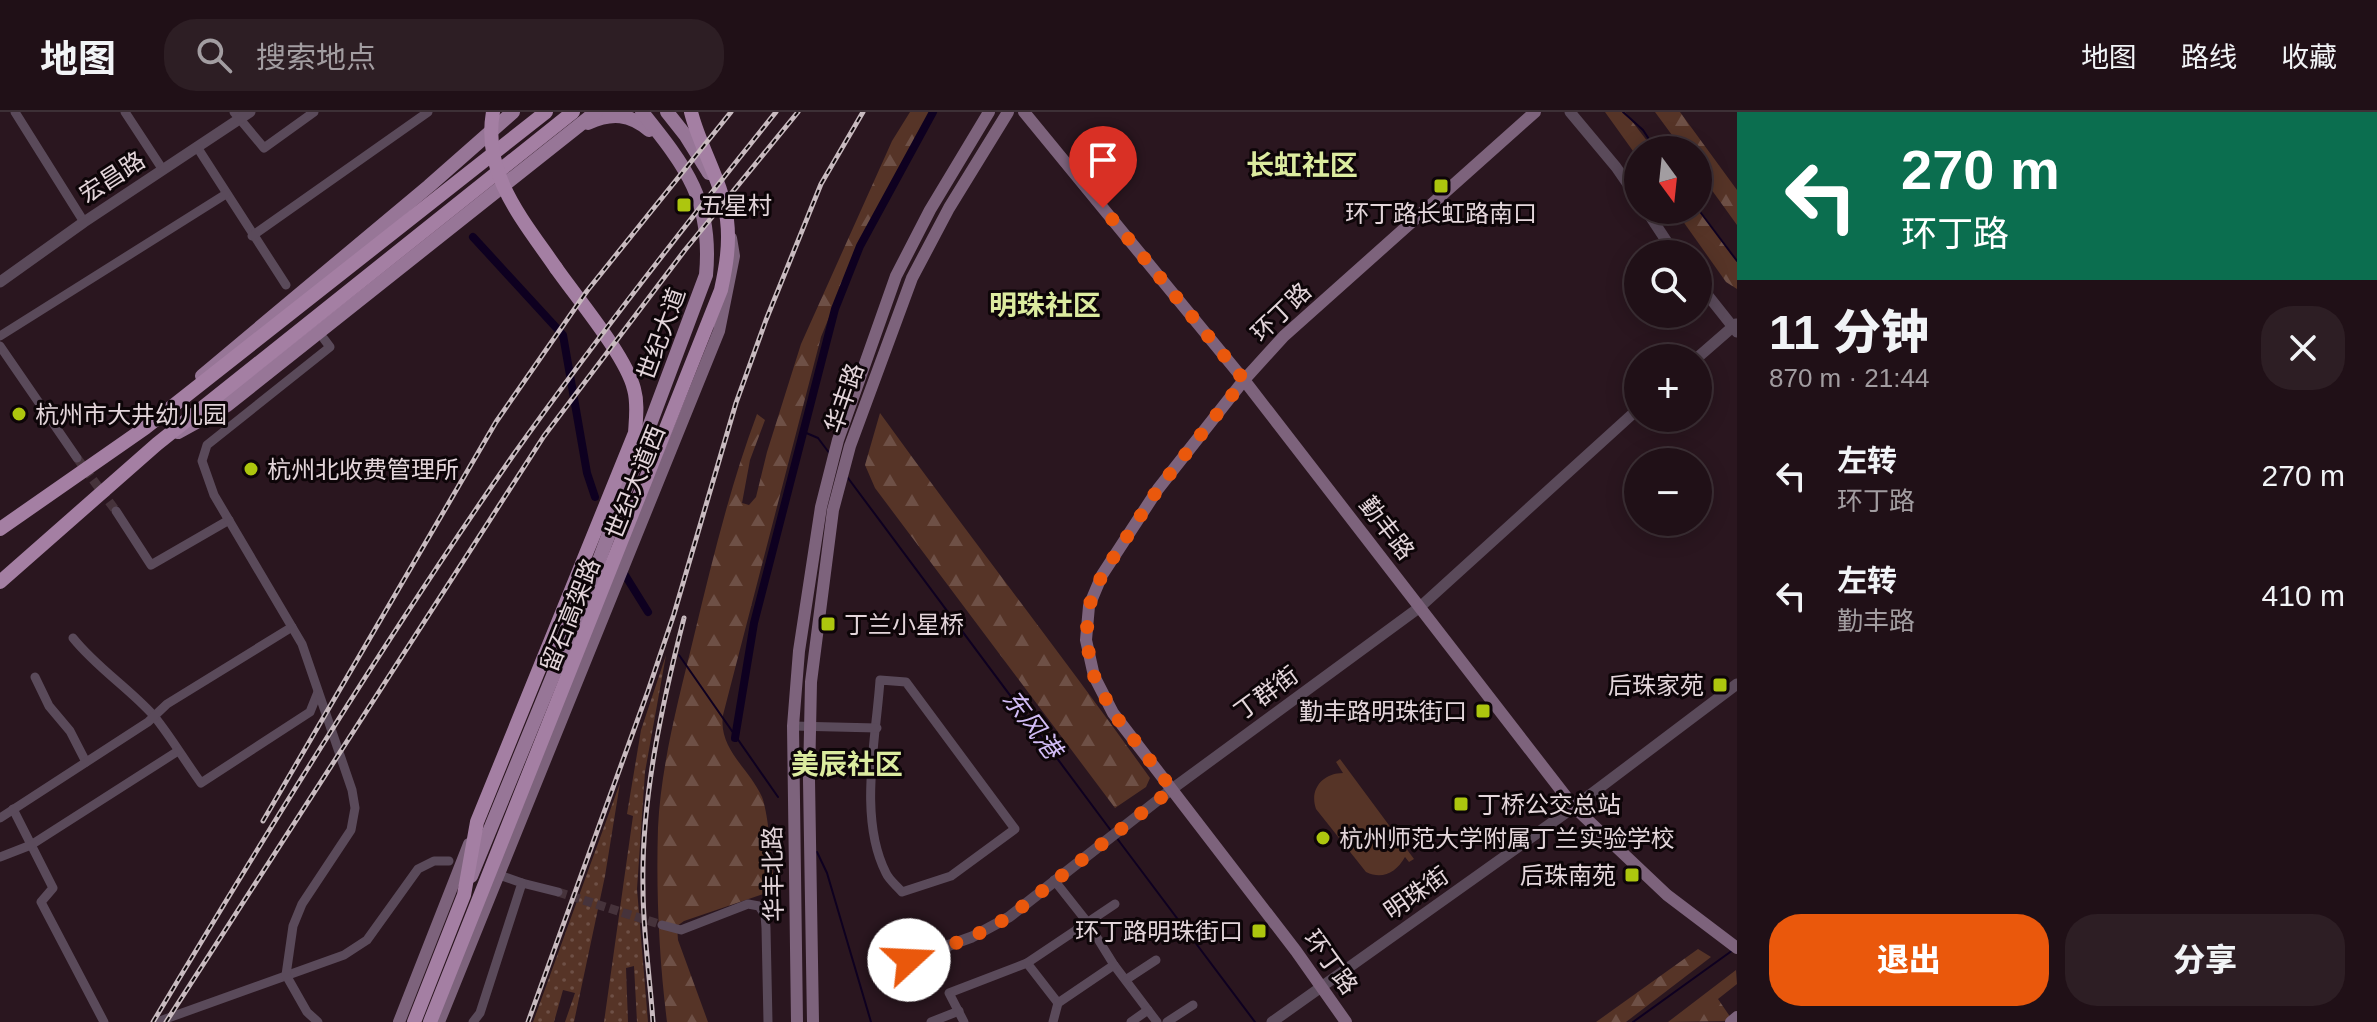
<!DOCTYPE html>
<html lang="zh">
<head>
<meta charset="utf-8">
<style>
	:root { --surface:#201017; --page:#2d1e24; --text:#f1f3f6; --muted:#a29da1; --line:#3d3036; --accent:#ea580c }
	body { margin:0; font-family:Helvetica,"Noto Sans SC",sans-serif; background:var(--page); color:var(--text); height:100vh; display:flex; flex-direction:column; font-size:30px; white-space:nowrap }
	* { box-sizing:border-box; margin:0 }
	p { font-size:26px; color:var(--muted) }
	.icon { flex:none; width:44px; height:44px; fill:none; stroke:currentColor; stroke-width:2; stroke-linecap:round; stroke-linejoin:round }
	.map { position:relative; flex:1; overflow:hidden }
	.details { display:flex; flex-direction:column; background:var(--surface); width:640px }
	.details>* { flex:none }
	.banner { background:#0b6e4f; color:#fff; overflow:hidden }
	.needle { width:52px; rotate:165deg }
	.tools { position:absolute; left:1624px; top:24px; display:grid; gap:16px }
	.tools a { display:grid; place-items:center; width:88px; height:88px; border-radius:50%; background:var(--surface); box-shadow:0 4px 20px #0003,0 0 0 2px var(--line); font-size:40px }
	.pin { position:absolute; display:grid; place-items:center; width:68px; height:68px; color:#fff; margin:-82px -34px; border-radius:50% 50% 50% 0; rotate:-45deg; box-shadow:0 0 8px #0007 }
	.pin .icon { rotate:45deg }
	.me { position:absolute; width:88px; margin:-44px; rotate:70deg; stroke-linejoin:round; filter:drop-shadow(0 0 6px #0008) }
	.turn { display:flex; align-items:center; gap:28px; height:168px; padding:0 32px; font-size:36px }
	.turn .icon { width:104px; height:104px; stroke-width:2.5 }
	.turn b { display:block; font-size:56px; line-height:68px }
	.round { display:grid; place-items:center; flex:none; width:84px; height:84px; border-radius:32px; background:var(--page) }
	.overview { display:flex; align-items:center; justify-content:space-between; height:136px; padding:0 32px }
	h1 { font-size:48px; font-weight:800; line-height:60px }
	.primary-button { display:flex; gap:16px; margin-top:auto; padding:16px 32px }
	.primary-button a { flex:1; height:92px; border-radius:32px; background:var(--accent); color:#fff; font-size:32px; font-weight:800; line-height:92px; text-align:center }
	.primary-button a+a { background:var(--page); color:var(--text) }
	ul { padding:0; list-style:none }
	li { display:flex; align-items:center; gap:24px; height:120px; padding:0 32px }
	li div { flex:1 }
	li b { display:block; font-size:30px }
	li em { font-style:normal }
	header { display:flex; align-items:center; gap:48px; box-sizing:border-box; height:112px; padding:0 40px; background:var(--surface); border-bottom:2px solid var(--line) }
	header strong { font-size:38px }
	nav { display:flex; gap:44px; margin-inline-start:auto; font-size:28px }
	.search { width:560px; height:72px; background:var(--page); display:flex; align-items:center; gap:20px; box-sizing:border-box; padding:0 28px; border-radius:32px; color:var(--muted); font-size:30px }
	main { display:flex; flex:1; min-height:0 }
	.map>svg:first-child { display:block }
	.grass { fill:url(#grass-dots) }
	.forest { fill:url(#forest-firs) }
	.pitch { fill:#563427 }
	.lines { fill:none; stroke-linecap:round; stroke-linejoin:round }
	.stream { stroke:#0e0020; stroke-width:2 }
	.canal { stroke:#0e0020; stroke-width:8 }
	.minor-tunnel { stroke:#46333b; stroke-width:9; stroke-dasharray:9 4.5; stroke-linecap:butt }
	.minor { stroke:#5a4a5a; stroke-width:9 }
	.tertiary { stroke:#5a4a5a; stroke-width:11 }
	.secondary { stroke:#7d637c; stroke-width:12 }
	.primary { stroke:#977697; stroke-width:14 }
	.trunk { stroke:#a47fa3; stroke-width:14 }
	.rail-casing { stroke:#c8babf; stroke-width:5 }
	.rail { stroke:#0d0508; stroke-width:2; stroke-dasharray:6; stroke-linecap:butt }
	.trunk-bridge { stroke:#a47fa3; stroke-width:14 }
	.route { stroke:#ea580c; stroke-width:14; stroke-dasharray:0 25.2 }
	.poi-dot { fill:#adc60e; stroke:#0d0508; stroke-width:3 }
	.labels { text-anchor:middle; dominant-baseline:central; stroke-width:6; stroke-linejoin:round; paint-order:stroke }
	.street-label { font-size:24px; fill:#e3d5da; stroke:#0d0508 }
	.poi-label { font-size:24px; fill:#e3d5da; stroke:#0d0508; text-anchor:start }
	.water-label { font-size:26px; font-style:italic; fill:#d2bdf6; stroke:#0d0508 }
	.quarter-label { font-size:28px; font-weight:bold; fill:#dbeb9f; stroke:#0d0508 }
</style>
</head>
<body>
<header>
<strong>地图</strong>
<div class="search"><svg class="icon" aria-label="search" viewBox="0 0 24 24"><circle cx="10" cy="10" r="6"/><path d="M15 15l6 6"/></svg>搜索地点</div>
<nav><a>地图</a><a>路线</a><a>收藏</a></nav>
</header>
<main>
<div class="map">
<svg width="1737" height="910" viewBox="0 0 1737 910">
	<defs>
		<pattern id="grass-dots" width="8" height="8" patternUnits="userSpaceOnUse" patternTransform="scale(2)"><rect width="8" height="8" fill="#563427"/><path d="M2 2h.1M6 6h.1" fill="none" stroke="#6e5046" stroke-width="1.8" stroke-linecap="round"/></pattern>
		<pattern id="forest-firs" width="22" height="20" patternUnits="userSpaceOnUse" patternTransform="scale(2)"><rect width="22" height="20" fill="#563427"/><path d="M5 1l3.5 6h-7zM16 11l3.5 6h-7z" fill="#6e5046"/></pattern>
	</defs>
	<rect width="100%" height="100%" fill="#2a161f"/>
	<g class="grass">
		<polygon points="666,543 645,660 637,777 648,910 637,910 634,854 626,856 628,910 604,910 633,704 627,702 641,618"/>
		<polygon points="620,671 605,764 574,910 565,910 575,881 563,878 554,910 533,910"/>
	</g>
	<g class="forest">
		<path d="M910,0h20c-40,73 -78,147 -109,225l-98,378c-5,34 26,53 39,82 7,18 10,71 13,93l-91,31 -7,5 1,14 30,82h-41c-8,-64 -11,-130 -9,-194 3,-64 21,-130 36,-192 18,-74 36,-150 63,-222l8,6 -15,40 -8,43 7,2 7,-8 11,-45 34,-108 91,-203z"/>
		<polygon points="1605,0 1625,0 1654,38 1638,38 1638,46"/>
		<polygon points="1655,0 1680,0 1737,78 1737,113 1698,59 1698,38 1683,38"/>
		<polygon points="1698,96 1737,148 1737,177 1726,170 1675,98"/>
		<path d="M880,301c89,123 182,242 270,365l-4,9 -31,21 -240,-320 -10,-23z"/>
		<polygon points="1698,837 1711,845 1626,910 1596,910"/>
		<polygon points="1736,858 1737,872 1718,887 1733,909 1668,910"/>
	</g>
	<path class="pitch" d="M1340,647l74,100 -5,3 -4,-5c-9,16 -23,23 -39,15l-50,-63c-7,-20 7,-36 27,-36l-7,-11z"/>
	<g class="lines">
		<g class="stream">
			<polyline points="1623,0 1643,18 1656,38"/>
			<polyline points="1698,97 1737,149"/>
			<polyline points="804,320 818,326 830,342"/>
			<polyline points="848,366 1112,720"/>
			<polyline points="679,543 778,685"/>
			<polyline points="1116,725 1255,910"/>
			<polyline points="817,740 827,761 871,910"/>
			<polyline points="1633,910 1733,838"/>
		</g>
		<g class="canal">
			<polyline points="473,125 563,223 587,361 595,385"/>
			<polyline points="625,463 648,500"/>
			<polyline points="735,626 754,511 835,197 860,134 933,0"/>
		</g>
		<g class="minor-tunnel">
			<polyline points="77,346 116,399"/>
			<polyline points="558,780 662,813"/>
		</g>
		<g class="minor">
			<polyline points="15,0 84,110"/>
			<polyline points="125,0 163,58"/>
			<polyline points="234,0 264,36 314,0"/>
			<polyline points="197,35 286,173"/>
			<polyline points="252,124 428,0"/>
			<polyline points="0,224 226,82"/>
			<polyline points="0,234 77,346"/>
			<polyline points="116,399 151,453 229,408"/>
			<path d="M73,526c24,30 56,50 81,78 17,21 31,45 47,67l109,-71 8,-20"/>
			<polyline points="35,565 49,594 70,619 86,650"/>
			<path d="M880,568l26,2 109,147 -64,47 -49,16c-5,-6 -13,-12 -16,-19 -28,-55 -10,-133 -6,-193z"/>
			<polyline points="793,614 877,616"/>
			<polyline points="13,697 53,776 41,790 104,910"/>
			<polyline points="0,706 148,610 167,592 292,515"/>
			<polyline points="0,745 31,733 178,639"/>
			<polyline points="1054,768 1088,811 1114,853 1157,910"/>
			<polyline points="522,771 558,780"/>
			<polyline points="662,813 681,818 748,792 759,794 765,803 766,816 768,910"/>
			<polyline points="1027,851 1058,891 1053,910"/>
			<polyline points="1127,867 1156,848"/>
			<polyline points="1058,891 1114,853"/>
			<polyline points="157,910 344,843 367,828 418,757 434,749 449,749"/>
			<polyline points="318,910 307,900 286,863 293,814 302,792 351,718 355,696 352,678 302,532 214,383 202,349 207,333 330,235 324,227"/>
			<polyline points="473,910 480,901 522,771 505,765"/>
			<polyline points="931,910 959,899"/>
			<polyline points="964,910 949,881 1027,851 1115,792"/>
			<polyline points="1131,910 1148,898"/>
			<polyline points="1167,910 1193,893"/>
		</g>
		<g class="tertiary">
			<polyline points="1570,0 1616,55 1638,87"/>
			<polyline points="1646,98 1675,142"/>
			<polyline points="0,170 84,110 250,0"/>
			<polyline points="1698,171 1737,220"/>
			<polyline points="1697,246 1736,212"/>
			<polyline points="889,855 972,825 1009,805 1172,677 1420,495 1638,297"/>
			<polyline points="1272,910 1574,695 1737,572"/>
		</g>
		<g class="secondary">
			<polyline points="1024,0 1244,268 1574,695 1667,783 1737,836"/>
			<polyline points="399,910 469,732"/>
			<polyline points="439,910 719,219 734,144 731,126"/>
			<polyline points="797,910 793,614 799,539 821,395 838,328 896,164 930,98 989,0"/>
			<polyline points="813,910 809,668 811,570 833,398 850,334 912,166 949,96 1008,0"/>
			<polyline points="1346,910 1296,839 1113,601 1094,564 1086,528 1089,494 1102,463 1158,377 1244,268 1284,224 1535,0"/>
			<polyline points="1731,910 1737,905"/>
		</g>
		<g class="primary">
			<polyline points="667,0 686,24 709,61"/>
			<path d="M588,11c24,-11 42,-9 61,7"/>
			<polyline points="202,264 429,74 513,0"/>
			<polyline points="178,320 227,293 596,0"/>
			<path d="M471,764l115,-281 120,-320c7,-74 -20,-108 -64,-163"/>
		</g>
		<g class="trunk">
			<polyline points="0,417 145,316 546,0"/>
			<polyline points="0,470 157,332 573,0"/>
			<path d="M414,910l50,-127 13,-73 158,-389c1,-15 3,-30 -1,-44 -8,-33 -57,-91 -78,-121"/>
			<path d="M430,910l291,-732c5,-23 9,-46 6,-70 -4,-37 -27,-72 -36,-108"/>
		</g>
		<g class="rail-casing">
			<g id="rail">
				<polyline points="263,709 496,310 587,179 731,0"/>
				<path d="M153,910c115,-192 233,-384 361,-568 83,-117 172,-230 262,-342"/>
				<polyline points="166,910 544,324 685,138 798,0"/>
				<polyline points="528,910 648,579 674,502 736,291 766,208 821,72 863,0"/>
				<path d="M653,910c-3,-44 -10,-89 -10,-134 -2,-88 19,-184 41,-270"/>
			</g>
		</g>
		<use href="#rail" class="rail"/>
		<path class="trunk-bridge" d="M493,0c-11,62 30,108 63,156"/>
	</g>
	<g class="lines">
		<polyline class="route" points="909,848 972,825 1009,805 1172,677 1113,601 1094,564 1086,528 1089,494 1102,463 1158,377 1244,268 1103,96"/>
	</g>
	<g class="poi-dot">
		<rect x="1433" y="66" width="16" height="16" rx="4"/>
		<rect x="676" y="85" width="16" height="16" rx="4"/>
		<circle cx="19" cy="302" r="8"/>
		<circle cx="251" cy="357" r="8"/>
		<rect x="820" y="504" width="16" height="16" rx="4"/>
		<rect x="1712" y="565" width="16" height="16" rx="4"/>
		<rect x="1475" y="591" width="16" height="16" rx="4"/>
		<rect x="1453" y="684" width="16" height="16" rx="4"/>
		<circle cx="1323" cy="726" r="8"/>
		<rect x="1624" y="755" width="16" height="16" rx="4"/>
		<rect x="1251" y="811" width="16" height="16" rx="4"/>
	</g>
	<g class="labels">
		<g class="street-label">
			<text transform="translate(112 65) rotate(-33)">宏昌路</text>
			<text transform="translate(1281 200) rotate(-44)">环丁路</text>
			<text transform="translate(661 222) rotate(-70)">世纪大道</text>
			<text transform="translate(844 286) rotate(-71)">华丰路</text>
			<text transform="translate(635 370) rotate(-68)">世纪大道西</text>
			<text transform="translate(1387 416) rotate(52)">勤丰路</text>
			<text transform="translate(570 503) rotate(-68)">留石高架路</text>
			<text transform="translate(1266 581) rotate(-36)">丁群街</text>
			<text transform="translate(773 762) rotate(-91)">华丰北路</text>
			<text transform="translate(1416 781) rotate(-35)">明珠街</text>
			<text transform="translate(1331 850) rotate(54)">环丁路</text>
		</g>
		<g class="poi-label">
			<text x="700" y="93">五星村</text>
			<text x="1441" y="101" text-anchor="middle">环丁路长虹路南口</text>
			<text x="35" y="302">杭州市大井幼儿园</text>
			<text x="267" y="357">杭州北收费管理所</text>
			<text x="844" y="512">丁兰小星桥</text>
			<text x="1704" y="573" text-anchor="end">后珠家苑</text>
			<text x="1467" y="599" text-anchor="end">勤丰路明珠街口</text>
			<text x="1477" y="692">丁桥公交总站</text>
			<text x="1339" y="726">杭州师范大学附属丁兰实验学校</text>
			<text x="1616" y="763" text-anchor="end">后珠南苑</text>
			<text x="1243" y="819" text-anchor="end">环丁路明珠街口</text>
		</g>
		<g class="water-label">
			<text transform="translate(1032 612) rotate(53)">东风港</text>
		</g>
		<g class="quarter-label">
			<text x="1302" y="53">长虹社区</text>
			<text x="1045" y="193">明珠社区</text>
			<text x="847" y="652">美辰社区</text>
		</g>
	</g>
</svg>
<div class="tools">
<a><svg class="needle" viewBox="-14 -14 28 28"><path d="M0-13l5 13h-10z" fill="#e53935"/><path d="M0 13l5-13h-10z" fill="#a29da1"/></svg></a>
<a><svg class="icon" aria-label="search" viewBox="0 0 24 24"><circle cx="10" cy="10" r="6"/><path d="M15 15l6 6"/></svg></a>
<a>+</a>
<a>−</a>
</div>
<div class="pin" style="left:1103px;top:96px;background:#d93025"><svg class="icon" aria-label="arrive" viewBox="0 0 24 24"><path d="M6 21V4h12l-3 4 3 4H6"/></svg></div>
<svg class="me" style="left:909px;top:848px" viewBox="-20 -20 40 40"><circle r="19" fill="#fff"/><path d="M0-13L10 11 0 6-10 11z" fill="#ea580c"/></svg>
</div>
<section class="details">
<div class="banner">
<div class="turn"><svg class="icon" aria-label="left" viewBox="0 0 24 24"><path d="M17 20v-9H6M10 6l-5 5 5 5"/></svg><div><b>270 m</b>环丁路</div></div>
</div>
<div class="overview"><div><h1>11 分钟</h1><p>870 m · 21:44</p></div><a class="round"><svg class="icon" aria-label="close" viewBox="0 0 24 24"><path d="M6 6l12 12M18 6L6 18"/></svg></a></div>
<ul>
<li><svg class="icon" aria-label="left" viewBox="0 0 24 24"><path d="M17 20v-9H6M10 6l-5 5 5 5"/></svg><div><b>左转</b><p>环丁路</p></div><em>270 m</em></li>
<li><svg class="icon" aria-label="left" viewBox="0 0 24 24"><path d="M17 20v-9H6M10 6l-5 5 5 5"/></svg><div><b>左转</b><p>勤丰路</p></div><em>410 m</em></li>
</ul>
<div class="primary-button"><a>退出</a><a>分享</a></div>
</section>
</main>
</body>
</html>
